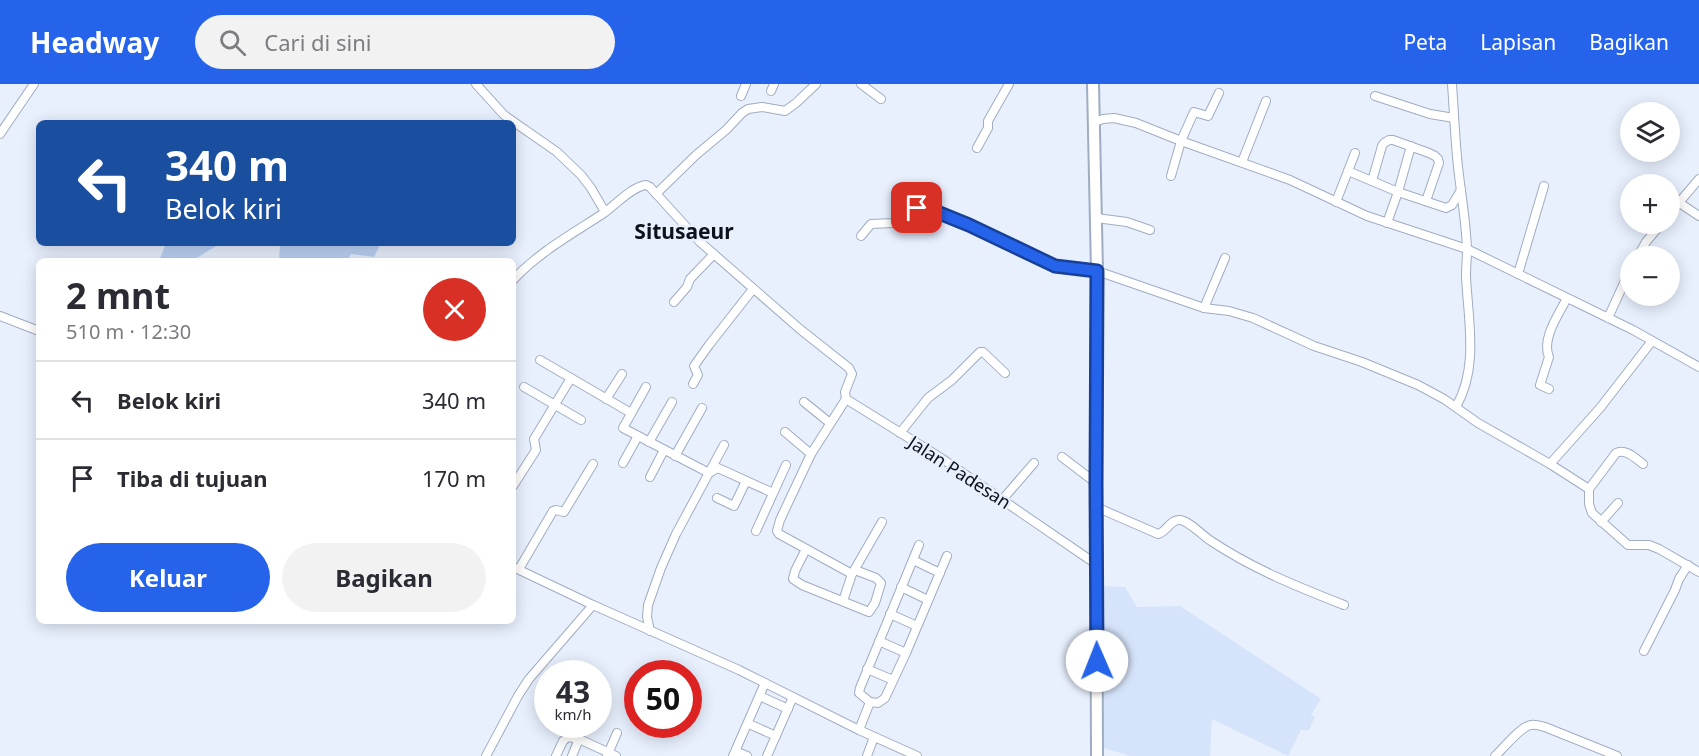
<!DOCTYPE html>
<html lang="id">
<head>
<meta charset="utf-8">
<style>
	:root { --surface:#fff; --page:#f2f2f3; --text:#2b2b33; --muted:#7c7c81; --line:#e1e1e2; --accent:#2563eb }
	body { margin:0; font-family:"Noto Sans",sans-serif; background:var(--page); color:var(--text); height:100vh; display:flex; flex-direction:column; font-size:22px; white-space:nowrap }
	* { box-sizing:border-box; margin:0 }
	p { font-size:20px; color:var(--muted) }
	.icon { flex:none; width:33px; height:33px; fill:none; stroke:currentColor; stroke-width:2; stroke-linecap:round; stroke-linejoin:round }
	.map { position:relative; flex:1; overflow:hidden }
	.side { position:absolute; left:36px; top:174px; width:480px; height:366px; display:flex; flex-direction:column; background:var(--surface); border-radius:9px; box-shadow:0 3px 15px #0003 }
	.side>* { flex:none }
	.guide { position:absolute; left:36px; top:36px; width:480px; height:126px; border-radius:9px; box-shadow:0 3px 15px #0003; background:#1a4fa0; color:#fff; overflow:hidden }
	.fabs { position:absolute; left:1620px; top:18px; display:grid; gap:12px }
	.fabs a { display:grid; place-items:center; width:60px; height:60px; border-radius:50%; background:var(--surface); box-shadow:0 3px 15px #0003; font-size:30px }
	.speed { position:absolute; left:534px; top:576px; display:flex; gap:12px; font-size:30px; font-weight:700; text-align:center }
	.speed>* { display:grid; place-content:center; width:78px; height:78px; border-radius:50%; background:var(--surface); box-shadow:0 3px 15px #0003; line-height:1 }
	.speed small { font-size:15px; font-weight:400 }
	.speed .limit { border:9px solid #d22; background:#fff; color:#111 }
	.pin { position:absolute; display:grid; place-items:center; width:51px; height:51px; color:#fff; margin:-26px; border-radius:12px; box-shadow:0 3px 9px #0006 }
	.me { position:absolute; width:66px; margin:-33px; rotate:359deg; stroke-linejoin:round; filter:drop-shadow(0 0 4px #0008) }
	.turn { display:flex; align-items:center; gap:21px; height:126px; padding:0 30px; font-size:27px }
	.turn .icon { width:78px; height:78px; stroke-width:2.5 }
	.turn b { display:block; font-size:42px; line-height:51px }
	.round { display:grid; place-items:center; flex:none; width:63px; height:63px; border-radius:32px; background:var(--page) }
	.overview { display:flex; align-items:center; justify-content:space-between; height:102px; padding:0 30px }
	h1 { font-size:36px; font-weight:700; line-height:45px }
	.cta { display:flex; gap:12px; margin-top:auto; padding:12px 30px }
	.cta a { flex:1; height:69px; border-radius:36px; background:var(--accent); color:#fff; font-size:24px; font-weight:700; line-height:69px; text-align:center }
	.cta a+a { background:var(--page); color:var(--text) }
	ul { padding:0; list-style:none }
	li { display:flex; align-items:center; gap:18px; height:78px; padding:0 30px; border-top:2px solid var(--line) }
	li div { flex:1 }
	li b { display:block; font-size:22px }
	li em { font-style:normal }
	header { display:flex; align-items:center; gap:36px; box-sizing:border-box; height:84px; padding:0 30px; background:var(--accent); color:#fff }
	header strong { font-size:28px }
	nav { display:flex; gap:33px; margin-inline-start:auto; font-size:21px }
	.search { width:420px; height:54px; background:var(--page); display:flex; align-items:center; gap:15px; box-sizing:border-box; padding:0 21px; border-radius:33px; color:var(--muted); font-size:22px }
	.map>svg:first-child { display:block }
	.built { fill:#d6e4fb }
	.green { fill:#bbd1f4 }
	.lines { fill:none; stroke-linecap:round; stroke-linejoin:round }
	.minor-casing { stroke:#9facc1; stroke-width:10 }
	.secondary-casing { stroke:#9facc1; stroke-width:14 }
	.minor { stroke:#fff; stroke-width:8 }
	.secondary { stroke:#fff; stroke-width:10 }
	.route-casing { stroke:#184099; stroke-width:15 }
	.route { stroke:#2563eb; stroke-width:10 }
	.labels { text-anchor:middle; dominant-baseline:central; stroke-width:5; stroke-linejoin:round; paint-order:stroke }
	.street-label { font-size:18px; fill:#0e121a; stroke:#e8f0fe }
	.quarter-label { font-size:21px; font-weight:bold; fill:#0e121a; stroke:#e8f0fe }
</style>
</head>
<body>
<header>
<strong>Headway</strong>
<div class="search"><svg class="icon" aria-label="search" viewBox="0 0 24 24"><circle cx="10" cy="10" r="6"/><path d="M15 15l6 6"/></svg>Cari di sini</div>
<nav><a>Peta</a><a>Lapisan</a><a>Bagikan</a></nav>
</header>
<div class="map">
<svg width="1699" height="672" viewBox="0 0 1699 672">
	<rect width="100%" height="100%" fill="#e8f0fe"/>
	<polygon class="built" points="1100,502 1125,503 1137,523 1180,522 1321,615 1311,631 1315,633 1309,646 1301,646 1288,672 1212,635 1210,672 1131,672 1103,664"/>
	<g class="green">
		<polygon points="166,159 221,159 195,175 196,177 159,177"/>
		<polygon points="282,159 381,159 374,173 351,170 347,177 279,177 280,161"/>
	</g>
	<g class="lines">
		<g class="minor-casing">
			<g id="minor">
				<polyline points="476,0 504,31 557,68 581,91 591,104 605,128"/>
				<polyline points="861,0 881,15"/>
				<path d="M1452,0c2,27 3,55 6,83 3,27 8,54 9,82 0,9 -1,18 -1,27 2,44 13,91 -10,131"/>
				<polyline points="771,7 774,0"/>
				<polyline points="741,12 746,0"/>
				<polyline points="1375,12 1430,30 1454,34"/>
				<polyline points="1094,38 1103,35 1114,34 1136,39 1181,57 1290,96 1367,132 1467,165 1633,246 1699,283"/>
				<polyline points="0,50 34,0"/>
				<polyline points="977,64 988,44 988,37 1009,0"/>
				<polyline points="1242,78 1266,17"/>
				<polyline points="1348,87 1398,108 1446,124 1452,121 1461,106"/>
				<polyline points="1171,92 1181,57 1194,28 1208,32 1219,9"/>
				<polyline points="1372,97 1382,62 1384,59 1389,56 1393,56 1429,69 1435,72 1438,75 1439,79 1426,117"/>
				<polyline points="656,110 696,71 726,46 742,29 748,25 762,23 785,27 796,19 816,0"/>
				<polyline points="1336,118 1355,69"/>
				<polyline points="1678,118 1699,132"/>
				<polyline points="1670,129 1699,95"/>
				<polyline points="1096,134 1127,138 1150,146"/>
				<polyline points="1387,139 1398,108 1411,62"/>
				<path d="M861,152l10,-12 22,-1c14,-14 20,-16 39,-13l127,57 38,4 107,37 25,3 24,7 61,28 48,16 56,23 26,14 34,24 72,41 39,25v15l3,9 36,32h21l10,4 40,23"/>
				<polyline points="1638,172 1646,158 1661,140"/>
				<polyline points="1518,190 1544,102"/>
				<path d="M513,196c26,-28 59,-46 91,-67 11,-8 29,-27 42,-28l4,2 50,55 101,88 48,38 3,6 -7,18 1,7 95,59 155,106"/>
				<polyline points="674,218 687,203 690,195 714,170"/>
				<polyline points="1204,224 1225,174"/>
				<polyline points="0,232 39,247"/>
				<polyline points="1608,234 1630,186"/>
				<polyline points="540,276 631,329"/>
				<polyline points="693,300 698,291 694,282 709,261 753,205"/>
				<polyline points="524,303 581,336"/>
				<polyline points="646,303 623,344 709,389 718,384 773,409"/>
				<path d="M1549,305l-9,-4 9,-28c-8,-18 10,-43 18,-59"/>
				<polyline points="606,315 622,290"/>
				<polyline points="804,318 830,339"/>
				<polyline points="785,348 811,370 846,315"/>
				<polyline points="900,349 928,314 952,296 980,268 983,268 1005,289"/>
				<polyline points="649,358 672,318"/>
				<polyline points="811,370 780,436 777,447 779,450 852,490"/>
				<polyline points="675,372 702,324"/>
				<polyline points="1062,373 1096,399"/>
				<polyline points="623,379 638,352"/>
				<polyline points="1550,380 1600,324 1652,257"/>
				<polyline points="650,393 664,366"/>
				<polyline points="513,402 536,366 534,355 571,294"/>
				<path d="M1589,405l27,-36c9,-5 19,5 27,11"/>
				<polyline points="717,414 734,422 746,397"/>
				<polyline points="1002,416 1034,379"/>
				<path d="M1096,423l62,27c9,-2 12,-15 22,-14 9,1 23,16 31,21 42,28 87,46 133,64"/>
				<polyline points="1601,438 1618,419"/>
				<polyline points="756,447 786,381"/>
				<polyline points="806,465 795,487 793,495 802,501 869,528 875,519 881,499 876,494 855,486"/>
				<polyline points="913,476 940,489"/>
				<polyline points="513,483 593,521 739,586 859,646 917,672"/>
				<polyline points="519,485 553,427 556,426 564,428 593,380"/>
				<polyline points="901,503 928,516"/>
				<polyline points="843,517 852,490 882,438"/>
				<polyline points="890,530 917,542"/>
				<polyline points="650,547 647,533 648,521 661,484 676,450 724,361"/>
				<polyline points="879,557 906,569"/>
				<polyline points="1644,567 1675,506 1679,495 1688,481"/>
				<polyline points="867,585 893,596"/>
				<polyline points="762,613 788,625"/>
				<polyline points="870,618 859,609 860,604 919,461"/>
				<polyline points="749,640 776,652"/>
				<polyline points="859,646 870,618 878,619 885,614 906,569 947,472"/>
				<polyline points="737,668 747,672"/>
				<polyline points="486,672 518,612 529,595 593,521"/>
				<polyline points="556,672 563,657 568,653 579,655 616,672"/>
				<polyline points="572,672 579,655"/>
				<polyline points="607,672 617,649"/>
				<polyline points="733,672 765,599"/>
				<polyline points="767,672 793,613"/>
				<polyline points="867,672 874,653"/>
				<path d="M1495,672c8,-7 26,-30 36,-31 5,-1 10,1 14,2l72,29"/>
			</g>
		</g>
		<g class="secondary-casing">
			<polyline id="secondary" points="1093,0 1097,187 1096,399 1097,672"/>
		</g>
		<use href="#minor" class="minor"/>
		<use href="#secondary" class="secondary"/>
	</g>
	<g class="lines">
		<g class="route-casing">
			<polyline id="route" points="917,124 932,126 969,141 1055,182 1097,187 1096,399 1097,577"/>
		</g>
		<use href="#route" class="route"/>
	</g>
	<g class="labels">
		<g class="street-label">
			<text transform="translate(960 388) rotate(33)">Jalan Padesan</text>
		</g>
		<g class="quarter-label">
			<text x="684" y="147">Situsaeur</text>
		</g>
	</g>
</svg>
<div class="fabs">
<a><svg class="icon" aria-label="layers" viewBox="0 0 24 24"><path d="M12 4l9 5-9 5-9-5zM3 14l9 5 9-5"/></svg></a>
<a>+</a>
<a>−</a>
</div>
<div class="speed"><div>43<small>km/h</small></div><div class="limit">50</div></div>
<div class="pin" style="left:917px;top:124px;background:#d93025"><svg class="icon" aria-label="arrive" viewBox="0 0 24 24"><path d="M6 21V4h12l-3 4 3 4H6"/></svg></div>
<svg class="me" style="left:1097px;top:577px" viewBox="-20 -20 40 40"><circle r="19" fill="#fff"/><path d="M0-13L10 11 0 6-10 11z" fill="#2563eb"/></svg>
<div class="guide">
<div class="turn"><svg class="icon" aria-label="left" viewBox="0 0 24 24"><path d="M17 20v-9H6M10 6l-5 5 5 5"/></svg><div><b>340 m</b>Belok kiri</div></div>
</div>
<section class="side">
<div class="overview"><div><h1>2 mnt</h1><p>510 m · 12:30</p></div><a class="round" style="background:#d93025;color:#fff"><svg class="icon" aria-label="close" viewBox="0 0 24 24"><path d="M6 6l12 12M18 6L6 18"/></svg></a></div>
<ul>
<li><svg class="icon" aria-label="left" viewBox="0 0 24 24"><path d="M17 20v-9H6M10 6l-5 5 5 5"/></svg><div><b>Belok kiri</b></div><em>340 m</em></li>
<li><svg class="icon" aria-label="arrive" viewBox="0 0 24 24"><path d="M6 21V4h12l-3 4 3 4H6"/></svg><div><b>Tiba di tujuan</b></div><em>170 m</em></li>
</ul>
<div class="cta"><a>Keluar</a><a>Bagikan</a></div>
</section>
</div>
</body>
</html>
